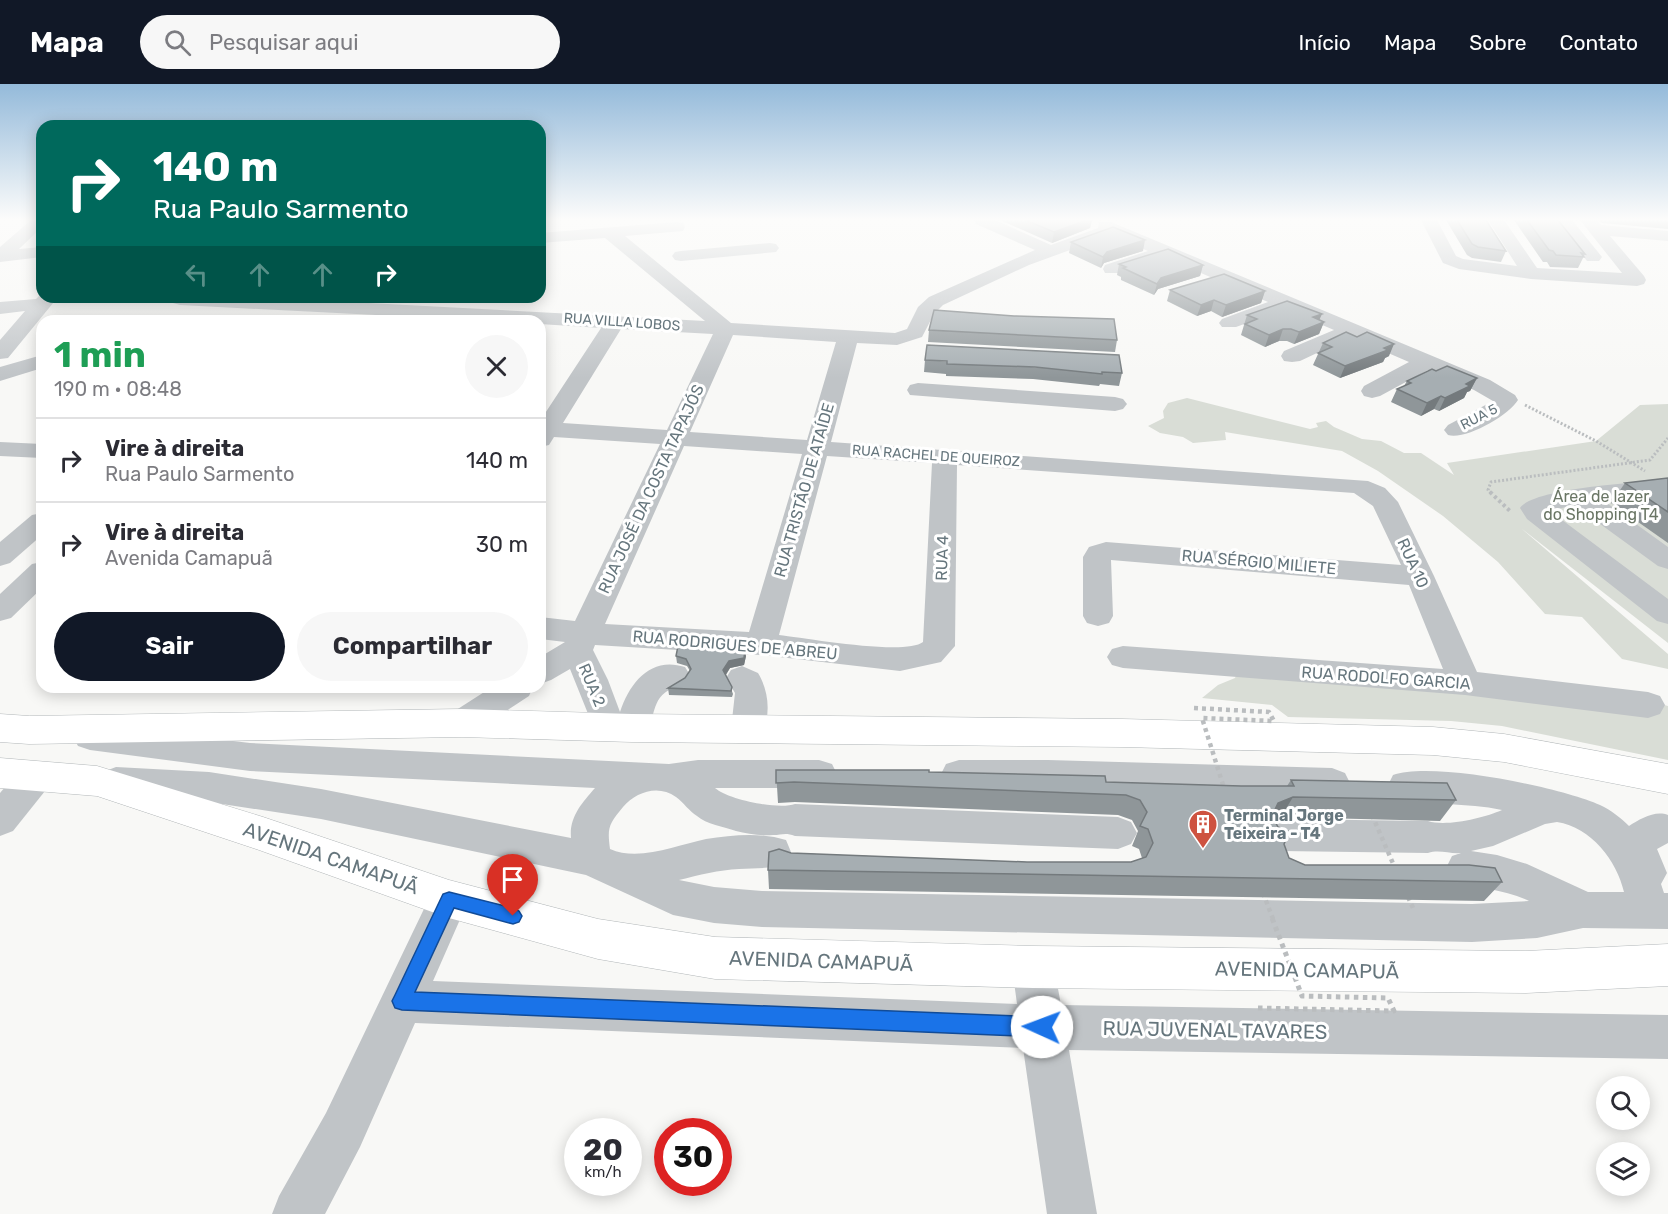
<!DOCTYPE html>
<html lang="pt">
<head>
<meta charset="utf-8">
<style>
	:root { --surface:#fff; --page:#f7f7f7; --text:#2b2b33; --muted:#7c7c81; --line:#e1e1e2; --accent:#111827 }
	body { margin:0; font-family:Rubik,sans-serif; background:var(--page); color:var(--text); height:100vh; display:flex; flex-direction:column; font-size:22px; white-space:nowrap }
	* { box-sizing:border-box; margin:0 }
	p { font-size:20px; color:var(--muted) }
	.icon { flex:none; width:33px; height:33px; fill:none; stroke:currentColor; stroke-width:2; stroke-linecap:round; stroke-linejoin:round }
	.map { position:relative; flex:1; overflow:hidden }
	.details { position:absolute; left:36px; top:231px; width:510px; height:378px; display:flex; flex-direction:column; background:var(--surface); border-radius:18px; box-shadow:0 3px 15px #0003 }
	.details>* { flex:none }
	.guide { position:absolute; left:36px; top:36px; width:510px; height:183px; border-radius:18px; box-shadow:0 3px 15px #0003; background:#00695c; color:#fff; overflow:hidden }
	.controls { position:absolute; left:1596px; top:992px; display:grid; gap:12px }
	.controls a { display:grid; place-items:center; width:54px; height:54px; border-radius:50%; background:var(--surface); box-shadow:0 3px 15px #0003; font-size:30px }
	.speed { position:absolute; left:564px; top:1034px; display:flex; gap:12px; font-size:30px; font-weight:700; text-align:center }
	.speed>* { display:grid; place-content:center; width:78px; height:78px; border-radius:50%; background:var(--surface); box-shadow:0 3px 15px #0003; line-height:1 }
	.speed small { font-size:15px; font-weight:400 }
	.speed .limit { border:9px solid #d22; background:#fff; color:#111 }
	.pin { position:absolute; display:grid; place-items:center; width:51px; height:51px; color:#fff; margin:-62px -26px; border-radius:50% 50% 50% 0; rotate:-45deg; box-shadow:0 0 6px #0007 }
	.pin .icon { rotate:45deg }
	.me { position:absolute; width:66px; margin:-33px; rotate:272deg; stroke-linejoin:round; filter:drop-shadow(0 0 4px #0008) }
	.turn { display:flex; align-items:center; gap:21px; height:126px; padding:0 18px; font-size:27px }
	.turn .icon { width:78px; height:78px; stroke-width:2.5 }
	.turn b { display:block; font-size:42px; line-height:51px }
	.lanes { display:flex; align-items:center; height:57px; padding:0 18px; background:#0003; justify-content:center; gap:30px; direction:ltr }
	.lanes .off { opacity:.35 }
	.round { display:grid; place-items:center; flex:none; width:63px; height:63px; border-radius:32px; background:var(--page) }
	.head { display:flex; align-items:center; justify-content:space-between; height:102px; padding:0 18px }
	h1 { font-size:36px; font-weight:700; line-height:45px; color:#1e9e55 }
	.action { display:flex; gap:12px; margin-top:auto; padding:12px 18px }
	.action a { flex:1; height:69px; border-radius:36px; background:var(--accent); color:#fff; font-size:24px; font-weight:700; line-height:69px; text-align:center }
	.action a+a { background:var(--page); color:var(--text) }
	ul { padding:0; list-style:none }
	li { display:flex; align-items:center; gap:18px; height:84px; padding:0 18px; border-top:2px solid var(--line) }
	li div { flex:1 }
	li b { display:block; font-size:22px }
	li em { font-style:normal }
	header { display:flex; align-items:center; gap:36px; box-sizing:border-box; height:84px; padding:0 30px; background:var(--accent); color:#fff }
	header strong { font-size:28px }
	nav { display:flex; gap:33px; margin-inline-start:auto; font-size:21px }
	.search { width:420px; height:54px; background:var(--page); display:flex; align-items:center; gap:15px; box-sizing:border-box; padding:0 21px; border-radius:33px; color:var(--muted); font-size:22px }
	.map>svg:first-child { display:block }
	.green { fill:#d9ddd6 }
	.lines { fill:none; stroke-linecap:round; stroke-linejoin:round }
	.major-casing { stroke:#b2b7b9; stroke-width:1 }
	.path-far1 { stroke:#babdbf; stroke-width:3; stroke-dasharray:2 2; stroke-linecap:butt }
	.path { stroke:#babdbf; stroke-width:4; stroke-dasharray:3 3; stroke-linecap:butt }
	.minor { fill:#c0c4c7; fill-rule:evenodd }
	.major { fill:#fff; fill-rule:evenodd }
	.path-bridge-far1 { stroke:#babdbf; stroke-width:4.5; stroke-dasharray:4 4; stroke-linecap:butt }
	.path-bridge { stroke:#babdbf; stroke-width:5; stroke-dasharray:4.5 4.5; stroke-linecap:butt }
	.wall { fill:#8f9699 }
	.shaded-wall { fill:#747a7d }
	.building { fill:#a6aeb2; stroke:#747a7d; stroke-width:1.5 }
	.route { fill:#1a73e8; stroke:#114b97; stroke-width:1.5 }
	.labels { text-anchor:middle; dominant-baseline:central; stroke-width:6; stroke-linejoin:round; paint-order:stroke }
	.far-street-label { font-size:14px; fill:#66767d; stroke:#fff }
	.street-label { font-size:16px; fill:#66767d; stroke:#fff }
	.park-label { font-size:16px; fill:#6a7665; stroke:#fff }
	.poi-label { font-size:16px; font-weight:bold; fill:#66767d; stroke:#fff; text-anchor:start }
	.near-street-label { font-size:20px; fill:#66767d; stroke:#fff }
</style>
</head>
<body>
<header>
<strong>Mapa</strong>
<div class="search"><svg class="icon" aria-label="search" viewBox="0 0 24 24"><circle cx="10" cy="10" r="6"/><path d="M15 15l6 6"/></svg>Pesquisar aqui</div>
<nav><a>Início</a><a>Mapa</a><a>Sobre</a><a>Contato</a></nav>
</header>
<div class="map">
<svg width="1668" height="1130" viewBox="0 0 1668 1130">
	<rect width="100%" height="100%" fill="#f8f8f6"/>
	<g class="green">
		<polygon points="1187,314 1310,345 1318,343 1316,339 1326,337 1334,343 1362,355 1381,357 1404,369 1421,369 1454,391 1447,379 1596,357 1640,321 1668,320 1668,559 1522,445 1668,570 1668,585 1622,575 1582,533 1545,530 1498,478 1443,432 1378,387 1342,367 1225,348 1226,356 1193,359 1183,353 1160,349 1148,342 1164,334 1163,327 1168,319"/>
		<polygon points="1239,585 1653,618 1668,622 1668,676 1502,642 1451,637 1288,633 1272,621 1202,614 1218,601 1235,594"/>
	</g>
	<g class="lines">
		<g class="major-casing">
			<g id="major">
				<polygon points="462,625 632,630 1122,635 1433,643 1504,650 1668,680 1668,710 1504,678 1433,671 1122,663 632,658 462,653 29,660 0,658 0,630 29,632"/>
				<polygon points="0,674 97,682 263,733 449,796 598,835 715,853 1033,862 1526,867 1668,860 1668,902 1526,909 1033,904 715,895 598,875 449,834 259,766 97,712 0,704"/>
			</g>
		</g>
		<g class="path-far1">
			<polyline points="1525,321 1596,357 1645,387"/>
			<polyline points="1491,409 1488,406 1491,398 1650,376 1668,354"/>
		</g>
		<polyline class="path" points="1490,408 1511,428"/>
		<g class="minor">
			<polygon points="31,136 42,136 42,143 19,165 42,163 42,173 0,178 0,163"/>
			<path d="M974,136h21l56,25 47,-17 1,-6h12l379,158 25,15 3,5c-10,16 -52,40 -70,35l-4,-5 4,-5 45,-24 -19,-11 -46,-20 -48,26 -8,2 -8,-2 -3,-5 3,-5 45,-24 -58,-25 -51,24 -8,1 -8,-1 -3,-5 3,-5 50,-21 -49,-21 -49,18h-14l-3,-4 3,-4 46,-17 -104,-45 -45,16h-14l-2,-4 2,-4 43,-14 -37,-16 -82,30 -86,40 -9,9 -12,23 -25,8 -40,-2 -26,99 537,39 17,7 13,14 36,74 43,96 171,20 12,4 5,9 -5,9 -12,4 -183,-23 -342,-27 -11,-3 -5,-8 5,-8 11,-3 320,23 -34,-84 -298,-25 2,56 -4,7 -11,3 -11,-3 -4,-7v-59l6,-10 17,-5 295,23 -28,-59 -19,-13 -397,-28 -2,181 -14,16 -41,9 -139,-16 -166,-10 -2,5 15,30 12,32c10,-30 31,-56 65,-45l5,8 -5,8c-37,12 -25,25 -41,54 -10,4 -13,2 -24,0 -8,-1 -12,3 -23,-1l-27,-67 -19,11 -11,4v-27l25,-15 -25,-3v-22l35,4 85,-177 -106,-7 -5,8 -9,2v-26l61,-93 -61,-4v-3h-47l-313,-16 -7,-2 -3,-4 2,-2h84l449,24 -100,-83 -65,5v-10l137,-11 6,1 2,4 -2,4 -58,5 106,87 164,10 12,-4 11,-22 11,-10 106,-47 -59,-26zM621,245l92,5 -46,96 -104,-7zM733,251l103,7 -29,98 -117,-8zM684,362l118,8 -53,178 -144,-8zM827,372l105,7 -9,179c-18,14 -117,-4 -144,-7z"/>
			<polygon points="1421,136 1437,136 1456,172 1463,175 1517,182 1488,136 1504,136 1537,184 1622,189 1580,136 1597,136 1601,141 1668,147 1668,157 1610,152 1644,192 1646,196 1644,200 1637,202 1531,195 1459,185 1443,179"/>
			<polygon points="1556,136 1572,136 1602,173 1599,177 1587,177"/>
			<polygon points="770,159 776,160 779,164 776,168 681,177 675,176 672,172 675,168 681,167"/>
			<polygon points="42,209 42,213 58,213 8,274 0,275 0,256 25,227 0,230 0,218 36,215"/>
			<polygon points="42,271 42,284 0,297 0,283"/>
			<polygon points="918,299 1115,313 1123,315 1127,320 1123,325 1115,327 910,311 907,306 910,301"/>
			<polygon points="0,358 42,360 42,374 0,372"/>
			<path d="M1661,396l7,2v12l-64,7 64,46v22l-10,-3 -84,-61 -24,6 118,88v25l-11,-3 -130,-102 -7,-11c14,-20 114,-25 141,-28z"/>
			<polygon points="42,429 42,451 10,479 0,482 0,458 32,431"/>
			<polygon points="42,478 42,504 11,534 0,537 0,510 32,480"/>
			<path d="M742,582l16,7c12,20 13,45 2,65l-12,4 -12,-4 -5,-9 4,-36 -9,-15 5,-8z"/>
			<polygon points="492,603 533,603 529,612 474,648 462,652 450,648 445,639 450,630"/>
			<path d="M90,640l160,19 419,21 29,-4h121l13,4 5,10 -5,10 -13,4h-104c14,12 64,22 80,16l323,13 13,5 6,11 -6,11 -13,5 -323,-13c-10,-4 -13,-1 -22,-1 -12,1 -26,-1 -37,-4 -12,-4 -30,-7 -39,-15 -8,-5 -13,-13 -21,-19 -18,-13 -40,-5 -53,10 -14,17 -16,20 -13,42 29,13 67,-4 96,-10 26,-4 55,-7 80,1l5,12 -5,12c-16,5 -30,4 -47,5 -20,1 -40,6 -60,11l35,7 48,4 710,13 57,-3c-25,-12 -51,-12 -77,-21l-6,-12 6,-12 9,-3c-12,1 -22,-4 -33,0l-147,-2 -13,-5 -6,-11 6,-11 13,-5 147,2c18,6 56,-3 74,-11 -35,-8 -74,-3 -109,-15l-5,-10 5,-10c39,-14 167,12 207,30 11,5 21,13 29,21 11,-7 26,-16 39,-11v28l-11,6 10,24 -6,11 3,9h4v36l-85,-1 -46,10 -65,4 -710,-15 -48,-4 -41,-8 -87,-40 -265,-56 -112,-17 -93,-5 -13,-5 -5,-10 5,-10 13,-5 93,5 112,17 250,49c-2,-21 11,-35 24,-50l-345,-17 -160,-21 -12,-4 -5,-9 5,-9zM1557,738c34,5 60,39 67,70h-36l-61,-28 -30,-9 -26,-4 22,-5 52,-22z"/>
			<polygon points="959,676 1048,676 1332,684 1345,689 1350,699 1345,709 1332,714 1048,704 959,704 946,700 941,690 946,680"/>
			<polygon points="36,678 49,682 54,692 49,702 13,747 0,752 0,709 23,682"/>
			<polygon points="449,797 463,802 469,815 433,897 1017,920 1012,883 1018,869 1033,863 1048,869 1054,883 1061,921 1668,931 1668,975 1069,966 1097,1130 1047,1130 1023,964 415,939 360,1063 325,1130 272,1130 279,1112 326,1029 435,802"/>
		</g>
		<use href="#major" class="major"/>
		<g class="path-bridge-far1">
			<polyline points="1194,624 1269,628 1274,637 1202,634 1224,704"/>
			<polyline points="1372,731 1395,784"/>
			<polyline points="1263,809 1273,835"/>
			<polyline points="1408,813 1413,824"/>
		</g>
		<polyline class="path-bridge" points="1258,924 1394,927 1388,914 1302,912 1272,834"/>
	</g>
	<g class="wall">
		<polygon points="1000,136 1092,136 1090,144 1052,159"/>
		<polygon points="1446,136 1486,136 1506,167 1501,178 1472,174 1467,171"/>
		<polygon points="1514,136 1558,136 1585,170 1578,184 1550,183 1547,178 1543,178"/>
		<polygon points="1597,136 1668,136 1668,145 1602,139"/>
		<polygon points="1071,158 1143,167 1104,179 1101,184 1069,169"/>
		<polygon points="1119,180 1203,181 1200,192 1158,205 1154,211 1121,196 1121,193 1117,191"/>
		<polygon points="1170,206 1265,207 1261,219 1222,233 1211,227 1197,232 1167,217"/>
		<polygon points="1247,231 1319,236 1324,238 1319,250 1294,260 1287,257 1279,257 1265,263 1241,251"/>
		<polygon points="929,246 1117,256 1115,268 928,258"/>
		<polygon points="1323,259 1389,272 1385,274 1383,278 1340,294 1313,281"/>
		<polygon points="925,276 1122,289 1119,302 1100,300 1099,302 1033,295 946,292 946,290 924,288"/>
		<polygon points="1436,287 1477,294 1470,307 1467,308 1464,314 1439,327 1434,325 1421,332 1391,318 1397,305 1404,302 1407,297"/>
		<polygon points="1668,394 1668,459 1611,419 1625,399"/>
		<polygon points="676,572 746,572 744,581 730,584 726,591 733,610 732,613 669,611 668,604 685,594 690,587 687,582 677,579"/>
		<polygon points="776,686 929,688 1106,698 1241,702 1287,702 1291,696 1456,716 1440,737 1281,733 1274,736 1289,774 1305,781 1502,798 1484,817 769,805 768,786 791,769 1027,778 1131,778 1142,774 1139,765 1132,762 1138,747 1132,736 1118,731 795,718 778,719"/>
	</g>
	<g class="shaded-wall">
		<polygon points="1087,136 1092,136 1090,144 1052,159 1054,148"/>
		<polygon points="1145,156 1143,167 1104,179 1101,184 1103,173 1107,168"/>
		<polygon points="1203,181 1200,192 1158,205 1154,211 1157,200 1161,194"/>
		<polygon points="1265,207 1261,219 1222,233 1226,221"/>
		<polygon points="1214,216 1211,227 1197,232 1201,221"/>
		<polygon points="1322,230 1317,241 1324,238 1319,250 1294,260 1299,248 1313,233"/>
		<polygon points="1283,245 1279,257 1265,263 1269,251"/>
		<polygon points="1394,260 1389,272 1385,274 1383,278 1340,294 1345,282"/>
		<polygon points="1477,294 1470,307 1467,308 1464,314 1439,327 1445,314 1466,300"/>
		<polygon points="1441,312 1434,325 1421,332 1427,319"/>
		<polygon points="745,566 746,572 744,581 730,584 724,593 723,586 729,577"/>
		<polygon points="1293,713 1281,733 1266,739 1278,719"/>
	</g>
	<g class="building">
		<polygon points="1025,136 1087,136 1054,148"/>
		<polygon points="1457,136 1486,136 1506,167 1478,163 1472,160"/>
		<polygon points="1527,136 1558,136 1585,170 1581,169 1584,173 1556,171 1553,167 1549,166"/>
		<polygon points="1113,143 1145,156 1107,168 1103,173 1071,158"/>
		<polygon points="1168,165 1203,181 1161,194 1157,200 1123,184 1126,183 1119,180"/>
		<polygon points="1224,190 1265,207 1226,221 1214,216 1201,221 1170,206"/>
		<polygon points="1287,217 1322,230 1313,233 1324,238 1299,248 1291,245 1283,245 1269,251 1245,240 1257,235 1247,231"/>
		<polygon points="934,226 1014,232 1114,235 1117,256 929,246"/>
		<polygon points="1346,248 1357,253 1367,248 1394,260 1384,264 1388,266 1345,282 1318,269 1332,263 1323,259"/>
		<polygon points="927,261 1119,271 1122,289 1102,288 1102,290 1035,283 947,280 947,277 925,276"/>
		<polygon points="1447,282 1477,294 1466,300 1470,302 1445,314 1441,312 1427,319 1397,305 1411,299 1407,297 1432,285 1436,287"/>
		<polygon points="1668,394 1668,428 1625,399"/>
		<polygon points="678,562 745,566 744,574 729,577 723,586 732,603 731,607 668,604 685,594 691,585 686,575 676,572"/>
		<polygon points="776,686 929,686 929,688 1105,692 1106,698 1241,702 1294,702 1291,696 1447,699 1456,716 1293,713 1278,719 1272,732 1278,743 1290,748 1284,760 1289,774 1305,781 1469,781 1495,784 1502,798 768,786 769,768 779,765 791,769 1027,778 1131,778 1146,773 1153,759 1148,745 1140,742 1147,728 1140,716 1126,711 794,698 776,699"/>
	</g>
	<linearGradient id="sky" x2="0" y2="1"><stop stop-color="#94bada"/><stop offset="0.46" stop-color="#fcfcfb"/><stop offset="1" stop-color="#fcfcfb" stop-opacity="0"/></linearGradient>
	<rect width="1668" height="294" fill="url(#sky)"/>
	<polygon class="route" points="449,808 513,824 519,827 522,832 519,838 513,840 454,824 415,908 1042,933 1048,936 1051,943 1048,950 1042,953 402,926 395,924 392,917 395,911 443,810"/>
	<defs>
		<g id="building-pin" transform="scale(1.5)"><path d="M0 17L-7.5 6A9.5 9.5 0 1 1 7.5 6Z" fill="#ce5240" stroke="#fff"/><path d="M-4-6H4V6H1V3H-1V6H-4ZM-2.5-4.3h1.7v1.8h-1.7ZM.8-4.3h1.7v1.8H.8ZM-2.5-1h1.7V.8h-1.7ZM.8-1h1.7V.8H.8Z" fill="#fff"/></g>
	</defs>
	<g fill-rule="evenodd">
		<use href="#building-pin" x="1203" y="740"/>
	</g>
	<g class="labels">
		<g class="far-street-label">
			<text transform="translate(622 238) rotate(4)">RUA VILLA LOBOS</text>
			<text transform="translate(1479 333) rotate(-27)">RUA 5</text>
			<text transform="translate(936 372) rotate(4)">RUA RACHEL DE QUEIROZ</text>
		</g>
		<g class="street-label">
			<text transform="translate(651 405) rotate(-65)">RUA JOSÉ DA COSTA TAPAJÓS</text>
			<text transform="translate(804 406) rotate(-74)">RUA TRISTÃO DE ATAÍDE</text>
			<text transform="translate(942 474) rotate(-88)">RUA 4</text>
			<text transform="translate(1259 478) rotate(5)">RUA SÉRGIO MILIETE</text>
			<text transform="translate(1413 479) rotate(65)">RUA 10</text>
			<text transform="translate(735 561) rotate(5)">RUA RODRIGUES DE ABREU</text>
			<text transform="translate(1386 594) rotate(4)">RUA RODOLFO GARCIA</text>
			<text transform="translate(592 601) rotate(67)">RUA 2</text>
		</g>
		<g class="park-label">
			<text x="1601" y="412">Área de lazer<tspan x="1601" dy="18">do Shopping T4</tspan></text>
		</g>
		<g class="poi-label">
			<text x="1224" y="731">Terminal Jorge<tspan x="1224" dy="18">Teixeira - T4</tspan></text>
		</g>
		<g class="near-street-label">
			<text transform="translate(331 774) rotate(19)">AVENIDA CAMAPUÃ</text>
			<text transform="translate(821 877) rotate(2)">AVENIDA CAMAPUÃ</text>
			<text transform="translate(1307 886) rotate(1)">AVENIDA CAMAPUÃ</text>
			<text transform="translate(1215 946) rotate(1)">RUA JUVENAL TAVARES</text>
		</g>
	</g>
</svg>
<div class="controls">
<a><svg class="icon" aria-label="search" viewBox="0 0 24 24"><circle cx="10" cy="10" r="6"/><path d="M15 15l6 6"/></svg></a>
<a><svg class="icon" aria-label="layers" viewBox="0 0 24 24"><path d="M12 4l9 5-9 5-9-5zM3 14l9 5 9-5"/></svg></a>
</div>
<div class="speed"><div>20<small>km/h</small></div><div class="limit">30</div></div>
<div class="pin" style="left:513px;top:832px;background:#d93025"><svg class="icon" aria-label="arrive" viewBox="0 0 24 24"><path d="M6 21V4h12l-3 4 3 4H6"/></svg></div>
<svg class="me" style="left:1042px;top:943px" viewBox="-20 -20 40 40"><circle r="19" fill="#fff"/><path d="M0-13L10 11 0 6-10 11z" fill="#1a73e8"/></svg>
<div class="guide">
<div class="turn"><svg class="icon" aria-label="right" viewBox="0 0 24 24"><path d="M7 20v-9h11M14 6l5 5-5 5"/></svg><div><b>140 m</b>Rua Paulo Sarmento</div></div>
<div class="lanes"><svg class="icon off" aria-label="left" viewBox="0 0 24 24"><path d="M17 20v-9H6M10 6l-5 5 5 5"/></svg><svg class="icon off" aria-label="ahead" viewBox="0 0 24 24"><path d="M12 20V5M6 11l6-6 6 6"/></svg><svg class="icon off" aria-label="ahead" viewBox="0 0 24 24"><path d="M12 20V5M6 11l6-6 6 6"/></svg><svg class="icon" aria-label="right" viewBox="0 0 24 24"><path d="M7 20v-9h11M14 6l5 5-5 5"/></svg></div>
</div>
<section class="details">
<div class="head"><div><h1>1 min</h1><p>190 m · 08:48</p></div><a class="round"><svg class="icon" aria-label="close" viewBox="0 0 24 24"><path d="M6 6l12 12M18 6L6 18"/></svg></a></div>
<ul>
<li><svg class="icon" aria-label="right" viewBox="0 0 24 24"><path d="M7 20v-9h11M14 6l5 5-5 5"/></svg><div><b>Vire à direita</b><p>Rua Paulo Sarmento</p></div><em>140 m</em></li>
<li><svg class="icon" aria-label="right" viewBox="0 0 24 24"><path d="M7 20v-9h11M14 6l5 5-5 5"/></svg><div><b>Vire à direita</b><p>Avenida Camapuã</p></div><em>30 m</em></li>
</ul>
<div class="action"><a>Sair</a><a>Compartilhar</a></div>
</section>
</div>
</body>
</html>
